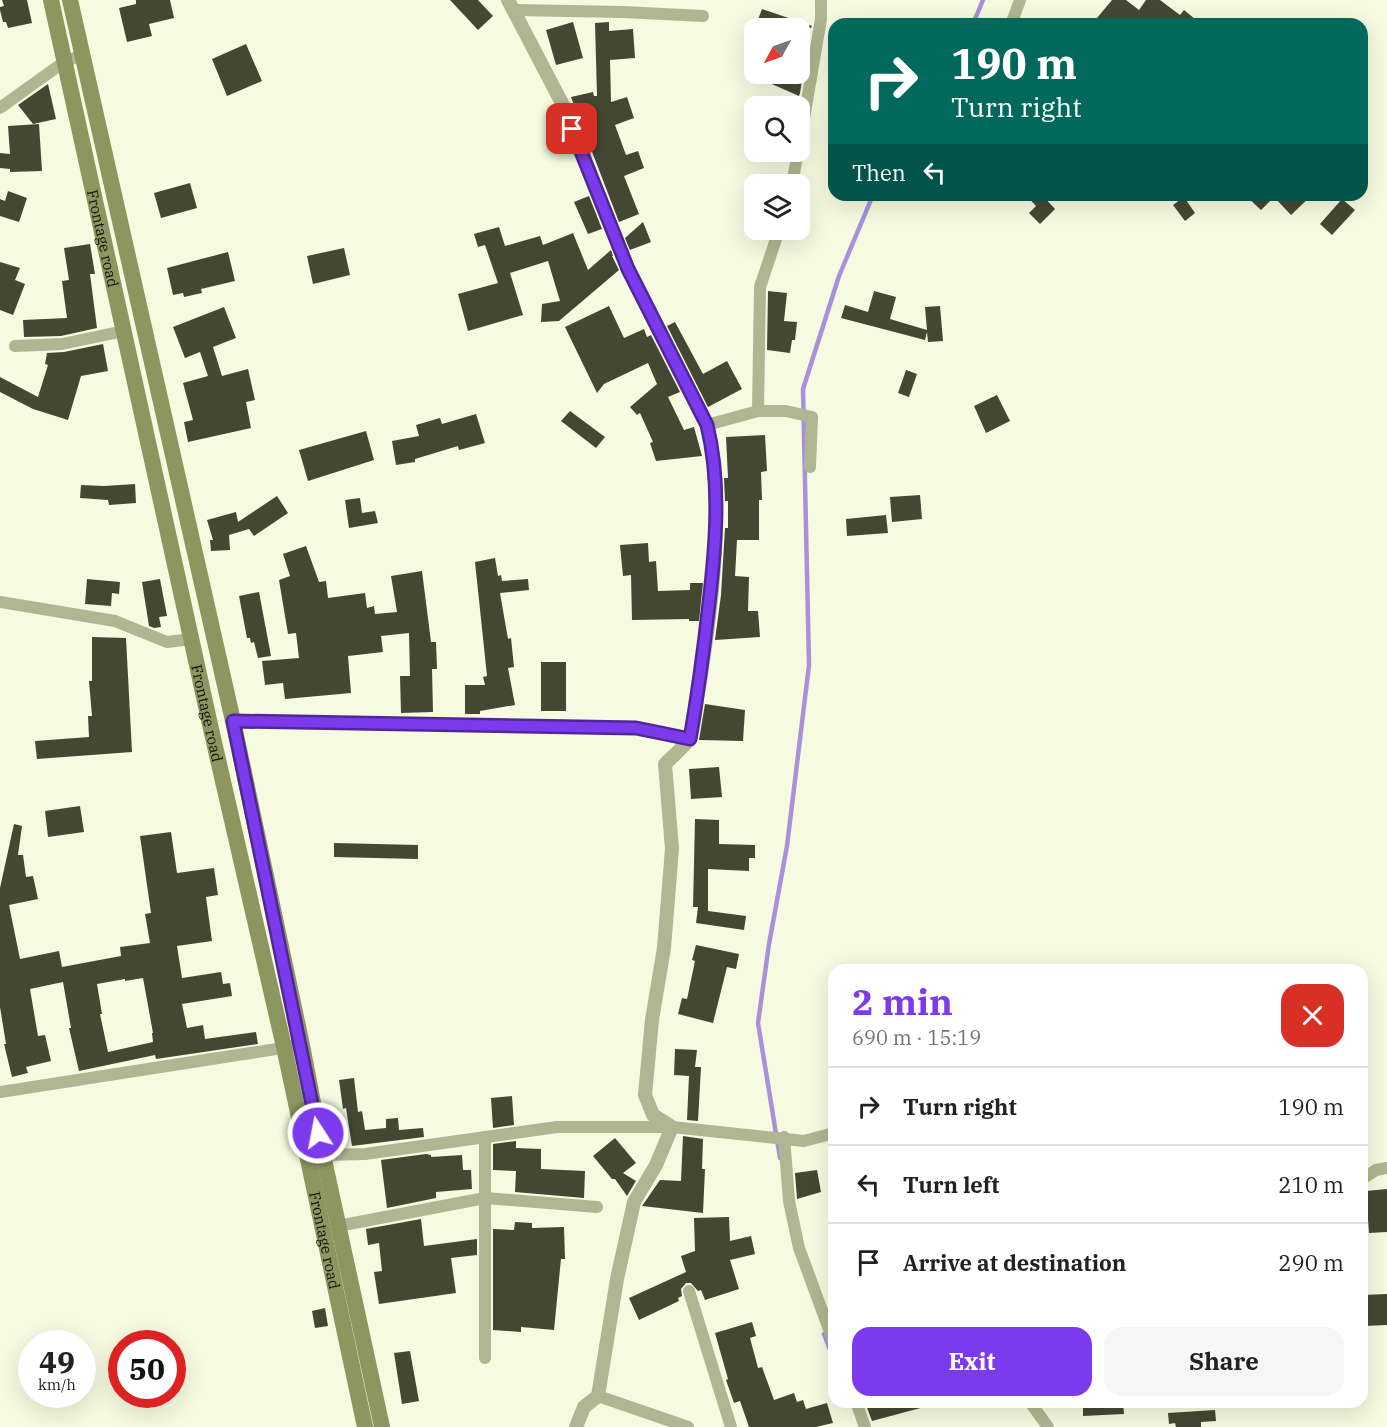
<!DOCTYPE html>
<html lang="en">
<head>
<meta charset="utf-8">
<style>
	:root { --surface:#fff; --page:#f6f6f6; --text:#222; --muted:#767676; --line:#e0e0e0; --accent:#7c3aed }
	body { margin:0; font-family:"IBM Plex Serif",serif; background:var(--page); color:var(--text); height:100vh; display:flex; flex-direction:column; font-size:22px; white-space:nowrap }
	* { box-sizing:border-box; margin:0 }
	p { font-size:20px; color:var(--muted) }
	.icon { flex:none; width:33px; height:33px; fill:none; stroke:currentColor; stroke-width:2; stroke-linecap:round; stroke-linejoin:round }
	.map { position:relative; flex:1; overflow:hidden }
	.sheet { position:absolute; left:828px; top:964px; width:540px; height:444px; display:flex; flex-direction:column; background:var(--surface); border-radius:18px; box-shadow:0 6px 24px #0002 }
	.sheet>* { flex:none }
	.banner { position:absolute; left:828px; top:18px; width:540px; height:183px; border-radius:18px; box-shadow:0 6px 24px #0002; background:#00695c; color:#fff; overflow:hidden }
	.needle { width:39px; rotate:230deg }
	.controls { position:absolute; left:744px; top:18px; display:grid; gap:12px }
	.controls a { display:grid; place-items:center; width:66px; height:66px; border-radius:12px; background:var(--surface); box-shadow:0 6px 24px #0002; font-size:30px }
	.speed { position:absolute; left:18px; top:1330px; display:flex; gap:12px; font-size:30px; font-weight:700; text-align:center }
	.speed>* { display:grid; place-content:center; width:78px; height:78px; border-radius:50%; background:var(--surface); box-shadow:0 6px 24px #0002; line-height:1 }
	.speed small { font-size:15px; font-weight:400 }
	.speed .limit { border:9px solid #d22; background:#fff; color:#111 }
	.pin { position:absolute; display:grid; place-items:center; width:51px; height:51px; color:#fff; margin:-26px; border-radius:12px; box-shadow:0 3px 9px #0006 }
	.me { position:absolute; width:66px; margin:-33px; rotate:349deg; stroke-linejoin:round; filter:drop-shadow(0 0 4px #0008) }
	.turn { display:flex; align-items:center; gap:21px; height:126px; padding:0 24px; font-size:27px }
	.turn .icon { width:78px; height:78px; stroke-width:2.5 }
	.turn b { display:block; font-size:42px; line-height:51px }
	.then { display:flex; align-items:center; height:57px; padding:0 24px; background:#0003; gap:12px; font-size:22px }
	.round { display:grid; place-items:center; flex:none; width:63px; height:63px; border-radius:18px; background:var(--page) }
	.overview { display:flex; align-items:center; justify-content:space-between; height:102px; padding:0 24px }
	h1 { font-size:36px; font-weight:700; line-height:45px; color:var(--accent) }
	.action { display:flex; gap:12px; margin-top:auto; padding:12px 24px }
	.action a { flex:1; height:69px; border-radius:18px; background:var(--accent); color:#fff; font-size:24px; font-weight:700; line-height:69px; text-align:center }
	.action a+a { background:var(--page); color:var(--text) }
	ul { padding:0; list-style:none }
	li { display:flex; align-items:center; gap:18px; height:78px; padding:0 24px; border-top:2px solid var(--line) }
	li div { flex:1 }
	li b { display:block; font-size:22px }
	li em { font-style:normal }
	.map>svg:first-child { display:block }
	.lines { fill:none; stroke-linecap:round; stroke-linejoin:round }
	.stream { stroke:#a990db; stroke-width:4.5 }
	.building { fill:#444833; fill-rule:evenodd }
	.minor { stroke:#b0b692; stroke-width:12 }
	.tertiary { stroke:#b0b692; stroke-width:14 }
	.secondary { stroke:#8e9660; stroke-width:16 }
	.route-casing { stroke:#51269a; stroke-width:15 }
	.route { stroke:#7c3aed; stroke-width:10 }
	.labels { text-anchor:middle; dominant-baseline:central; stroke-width:6; stroke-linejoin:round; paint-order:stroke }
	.street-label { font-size:15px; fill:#101109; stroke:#fff }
</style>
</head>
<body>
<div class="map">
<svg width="1387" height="1427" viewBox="0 0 1387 1427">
	<rect width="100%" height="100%" fill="#f5fae0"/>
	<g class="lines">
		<g class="stream">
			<polyline points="973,24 983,0"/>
			<polyline points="780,1158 758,1023 769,944 787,846 809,665 803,389 839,276 873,195"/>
			<polyline points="824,1334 834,1360"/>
		</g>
	</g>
	<g class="building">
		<polygon points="2,0 27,0 32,23 8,28 6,22 3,22 0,10 0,7 4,6"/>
		<polygon points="136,0 170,0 174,18 149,24 152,36 127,42 119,8 136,4"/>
		<polygon points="450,0 478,0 493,16 478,30"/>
		<polygon points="1112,0 1126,0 1139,10 1146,0 1160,0 1180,15 1184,10 1201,24 1092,24"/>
		<polygon points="762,9 812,26 811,28 765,28 756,25"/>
		<polygon points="573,22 583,58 556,65 546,30"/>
		<polygon points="609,22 609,31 633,29 635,58 610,60 611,102 627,97 634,118 615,125 626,155 638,151 644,168 624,176 639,214 619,222 571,97 593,92 594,96 597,96 595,23"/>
		<polygon points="246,44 262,81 227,96 212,59"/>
		<polygon points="749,74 803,74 800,93 799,96"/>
		<polygon points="48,84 56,119 33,124 18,105"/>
		<polygon points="39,124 42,171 10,172 10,169 0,168 0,153 10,154 8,126"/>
		<polygon points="190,183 197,208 161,218 154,193"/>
		<polygon points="8,191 27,198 19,222 0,216 0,199 5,201"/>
		<polygon points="1026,195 1042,195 1055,209 1040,224 1029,213 1036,206"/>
		<polygon points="1245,195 1312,195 1291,215 1274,197 1261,210"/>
		<polygon points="589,196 602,229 588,234 574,202"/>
		<polygon points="1184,197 1195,213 1185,221 1173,205"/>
		<polygon points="1342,199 1355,210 1332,235 1320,224"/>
		<polygon points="643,222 651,242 630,250 625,238"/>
		<polygon points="499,227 505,246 540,236 543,245 573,233 588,270 611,250 613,256 612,256 619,270 559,321 541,322 542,304 560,301 548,261 510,273 523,315 468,331 458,294 498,283 485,245 478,247 474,234"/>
		<polygon points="90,244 95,274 90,274 97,328 61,336 24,337 23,320 67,318 62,281 69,280 64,248"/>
		<polygon points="344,248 350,275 313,284 307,256"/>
		<polygon points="228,252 235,281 201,289 202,293 184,297 183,293 173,295 167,268"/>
		<polygon points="0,262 20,268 15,280 25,284 13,315 0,310"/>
		<polygon points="768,291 787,293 784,321 797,322 795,340 792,340 790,353 767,350"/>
		<polygon points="874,291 896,297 890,319 927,330 925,307 940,306 943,341 928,342 927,332 925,340 841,318 845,305 868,312"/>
		<polygon points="609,306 624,338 644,329 647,337 651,335 680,392 668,397 684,430 694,427 702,456 656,461 650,443 653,442 640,413 637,415 630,407 657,384 648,363 604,384 597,393 565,327"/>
		<polygon points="224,307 236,338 213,347 222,376 248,369 255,400 246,402 251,428 188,442 184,422 193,420 183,383 208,376 200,352 185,358 173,327"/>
		<polygon points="675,322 703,374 727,361 742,389 708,407 667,326"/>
		<polygon points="103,344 108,371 81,376 68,420 33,409 0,392 0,377 38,397 48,365 45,364 47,353 64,352"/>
		<polygon points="906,370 917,374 909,397 898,393"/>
		<polygon points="997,395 1010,421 986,433 974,406"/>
		<polygon points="570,411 605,437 596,448 561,421"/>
		<polygon points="476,414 485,443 459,450 458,446 415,459 415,462 396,465 392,441 419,436 416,425 440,418 442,424"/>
		<polygon points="366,431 374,460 308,481 299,450"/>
		<polygon points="765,435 767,471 761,472 762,500 759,500 759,540 737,540 735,576 749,577 748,611 758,611 760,637 715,640 721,595 725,528 728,528 728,501 725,501 724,478 728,478 726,437"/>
		<polygon points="135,484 136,503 109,505 108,500 80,498 81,485 104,486"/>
		<polygon points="920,495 922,519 892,522 890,497"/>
		<polygon points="277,496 288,513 254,536 249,529 229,535 230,550 211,551 210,540 213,540 207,520 236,512 238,522"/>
		<polygon points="360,498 362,513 375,511 378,523 349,528 345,500"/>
		<polygon points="886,515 888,533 847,536 846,519"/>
		<polygon points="648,543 649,562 656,561 658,591 690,590 690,583 703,583 699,621 689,621 689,619 632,620 631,575 623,576 620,545"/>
		<polygon points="306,546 319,582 326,581 328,598 365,593 367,608 374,606 375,614 397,612 391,576 422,571 431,642 436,642 437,669 432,669 433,712 401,713 400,676 410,676 409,633 381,636 383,652 348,656 351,693 285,699 283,683 265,685 262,661 299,658 296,633 288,634 279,580 290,576 283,554"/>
		<polygon points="495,558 498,576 501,575 502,581 528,579 529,590 500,593 508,639 511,638 514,667 508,668 515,705 480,711 480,714 465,714 465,685 485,685 483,677 487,676 475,562"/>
		<polygon points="87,579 120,582 119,594 112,593 111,606 85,604"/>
		<polygon points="160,579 167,616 159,617 161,627 154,628 149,626 142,582"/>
		<polygon points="259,592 271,656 258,658 254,642 251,643 250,638 247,638 239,596"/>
		<polygon points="92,637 126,638 132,752 37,759 35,741 89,737 88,716 92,716 89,681 92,681"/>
		<rect x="541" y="662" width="25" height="49"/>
		<polygon points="705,704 745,710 743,741 699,740"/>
		<polygon points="719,767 722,797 691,799 689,769"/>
		<polygon points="80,806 84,832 48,837 45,811"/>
		<polygon points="695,819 719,820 719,844 755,845 755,858 749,858 749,871 708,869 708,911 746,916 744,930 696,923 698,907 693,907"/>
		<path d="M14,824l8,2 -4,29h5l3,22 7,-1 5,23 -29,6 11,54 39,-8 3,16 59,-11 -1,-9 30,-4 -5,-29 6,-1 -11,-77 31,-4 6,41 37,-5 4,27 -12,2 6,44 -35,5 5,32 39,-6 2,12 7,-1 2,13 -50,8 5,24 16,-3 2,14 51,-7 2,12 -102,15 -1,-4 -76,16 -10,-43h2l-8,-46 -33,7 8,47 7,-1 6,26 -25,6 2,6 -16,4 -8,-33h2l-6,-37v-119zM143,978l10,55h-1l1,9 -45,10 -8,-38h2l-5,-30 28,-5v2z"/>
		<polygon points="334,843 418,845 418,859 334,857"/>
		<polygon points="696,945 739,954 736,969 727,967 713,1023 678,1014 682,998 687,999 695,961 692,960"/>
		<polygon points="675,1049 697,1050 695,1067 701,1067 698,1121 687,1120 689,1076 674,1075"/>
		<polygon points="354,1078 358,1112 362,1111 365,1130 386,1128 386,1119 398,1118 399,1130 423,1128 424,1137 352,1146 346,1108 343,1109 339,1080"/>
		<polygon points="512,1096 514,1125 493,1128 491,1098"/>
		<polygon points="683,1136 703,1139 702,1169 705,1169 703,1213 642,1206 660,1180 681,1181"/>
		<polygon points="615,1138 636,1163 623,1173 636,1181 627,1196 615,1179 612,1179 593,1156"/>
		<polygon points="516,1141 516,1148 541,1149 541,1169 585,1171 584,1198 515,1192 516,1171 493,1170 493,1144"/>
		<polygon points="426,1154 431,1155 431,1157 462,1155 463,1170 471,1170 472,1189 436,1192 436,1198 387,1208 381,1160"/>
		<polygon points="817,1170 821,1192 797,1199 795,1173"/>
		<polygon points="1387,1189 1387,1232 1369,1233 1366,1191"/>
		<polygon points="729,1217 730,1241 751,1236 755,1254 730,1260 739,1289 705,1300 701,1290 698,1291 691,1283 686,1283 681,1289 682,1296 678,1298 679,1301 639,1320 629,1298 686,1272 681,1256 695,1251 694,1218"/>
		<polygon points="421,1219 424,1246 477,1239 477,1255 451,1258 456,1293 379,1304 374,1272 382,1271 379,1243 368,1245 366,1229"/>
		<polygon points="515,1222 532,1223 532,1228 564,1227 565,1259 561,1259 554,1330 521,1327 521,1332 493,1330 493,1229 514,1230"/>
		<polygon points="1387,1294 1387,1325 1364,1326 1363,1295"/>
		<polygon points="325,1308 328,1326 315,1328 312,1311"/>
		<polygon points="752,1322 756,1336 750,1338 758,1368 762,1367 774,1400 794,1393 797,1402 803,1400 806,1409 827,1403 833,1423 816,1427 749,1427 740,1401 734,1403 726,1380 728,1379 715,1333"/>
		<polygon points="410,1351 419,1401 402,1404 394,1353"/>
		<polygon points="873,1402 927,1402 928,1406 872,1421 866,1405"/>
		<polygon points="1083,1402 1123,1402 1124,1414 1083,1416"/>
		<polygon points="1215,1410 1216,1421 1201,1422 1201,1427 1176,1427 1175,1423 1169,1424 1168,1413"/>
	</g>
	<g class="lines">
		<g class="minor">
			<polyline points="515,10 623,12 703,16"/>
			<polyline points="1012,22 1020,0"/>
			<polyline points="0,108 64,62 82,55"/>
			<polyline points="800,142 821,19 821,0"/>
			<polyline points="792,184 798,152"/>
			<polyline points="15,346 62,344 124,331"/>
			<polyline points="758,411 786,411 812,417 810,467"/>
			<polyline points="707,425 758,411 760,287 779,230"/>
			<polyline points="0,602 115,621 167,642 191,639"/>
			<polyline points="233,721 635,727 690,739"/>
			<polyline points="0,1092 302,1045"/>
			<polyline points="485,1137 485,1358"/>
			<polyline points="784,1137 789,1201 799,1248 834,1343"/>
			<polyline points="323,1155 365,1154 557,1127 672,1127 804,1141 834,1133"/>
			<polyline points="1362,1179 1376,1170 1387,1168"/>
			<polyline points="338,1226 485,1198 597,1207"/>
			<polyline points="689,1291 731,1427"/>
			<polyline points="598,1396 688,1427"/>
			<polyline points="856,1402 865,1427"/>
			<polyline points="1030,1402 1048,1427"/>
		</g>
		<path class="tertiary" d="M508,0l56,107 64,162 79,156c19,78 4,189 -9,268 -2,10 -4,38 -8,45 -2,5 -20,21 -25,26l7,85 -8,99 -12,72 -7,75 8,20 19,12 -16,38 -22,37 -17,77 -19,117 -14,11 -8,20"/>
		<g class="secondary">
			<path id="s1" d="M51,0l160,729 73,318 81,380"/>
			<polyline points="70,0 233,721 302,1045 323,1155 382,1427"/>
		</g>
	</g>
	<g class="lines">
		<g class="route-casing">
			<path id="route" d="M318,1133l-85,-412 403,7 54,11c8,-46 14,-91 19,-136 7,-59 12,-121 -2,-178l-79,-156 -56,-140"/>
		</g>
		<use href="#route" class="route"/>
	</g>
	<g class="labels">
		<g class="street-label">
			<text stroke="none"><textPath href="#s1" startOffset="244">Frontage road</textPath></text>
			<text stroke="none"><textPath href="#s1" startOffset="730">Frontage road</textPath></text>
			<text stroke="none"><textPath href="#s1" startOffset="1270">Frontage road</textPath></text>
		</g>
	</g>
</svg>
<div class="controls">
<a><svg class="needle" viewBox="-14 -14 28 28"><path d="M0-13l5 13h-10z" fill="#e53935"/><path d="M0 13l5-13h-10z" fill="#767676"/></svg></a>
<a><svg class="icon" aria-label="search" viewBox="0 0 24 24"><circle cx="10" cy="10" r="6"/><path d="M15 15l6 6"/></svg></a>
<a><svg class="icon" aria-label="layers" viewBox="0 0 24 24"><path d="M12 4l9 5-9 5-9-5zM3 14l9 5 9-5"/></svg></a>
</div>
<div class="speed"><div>49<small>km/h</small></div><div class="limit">50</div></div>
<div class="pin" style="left:572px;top:129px;background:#d93025"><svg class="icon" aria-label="arrive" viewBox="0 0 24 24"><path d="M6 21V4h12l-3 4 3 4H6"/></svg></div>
<svg class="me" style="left:318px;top:1133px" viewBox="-20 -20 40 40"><circle r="17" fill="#7c3aed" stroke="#fff" stroke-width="3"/><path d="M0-11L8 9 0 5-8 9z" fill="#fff"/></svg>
<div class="banner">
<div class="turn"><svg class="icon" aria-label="right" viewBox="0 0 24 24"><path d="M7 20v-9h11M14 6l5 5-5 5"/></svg><div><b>190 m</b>Turn right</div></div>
<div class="then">Then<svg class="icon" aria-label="left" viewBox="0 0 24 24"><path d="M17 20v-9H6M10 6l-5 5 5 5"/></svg></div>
</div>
<section class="sheet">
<div class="overview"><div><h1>2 min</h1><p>690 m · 15:19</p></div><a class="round" style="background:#d93025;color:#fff"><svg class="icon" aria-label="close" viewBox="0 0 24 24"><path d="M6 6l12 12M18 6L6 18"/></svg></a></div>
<ul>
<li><svg class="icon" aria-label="right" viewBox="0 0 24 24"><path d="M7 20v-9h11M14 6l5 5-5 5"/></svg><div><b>Turn right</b></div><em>190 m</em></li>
<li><svg class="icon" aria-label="left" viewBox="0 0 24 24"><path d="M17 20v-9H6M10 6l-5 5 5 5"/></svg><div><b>Turn left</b></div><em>210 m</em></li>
<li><svg class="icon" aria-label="arrive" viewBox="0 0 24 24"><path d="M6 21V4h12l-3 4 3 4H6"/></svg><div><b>Arrive at destination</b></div><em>290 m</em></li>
</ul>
<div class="action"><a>Exit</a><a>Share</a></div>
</section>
</div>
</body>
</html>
